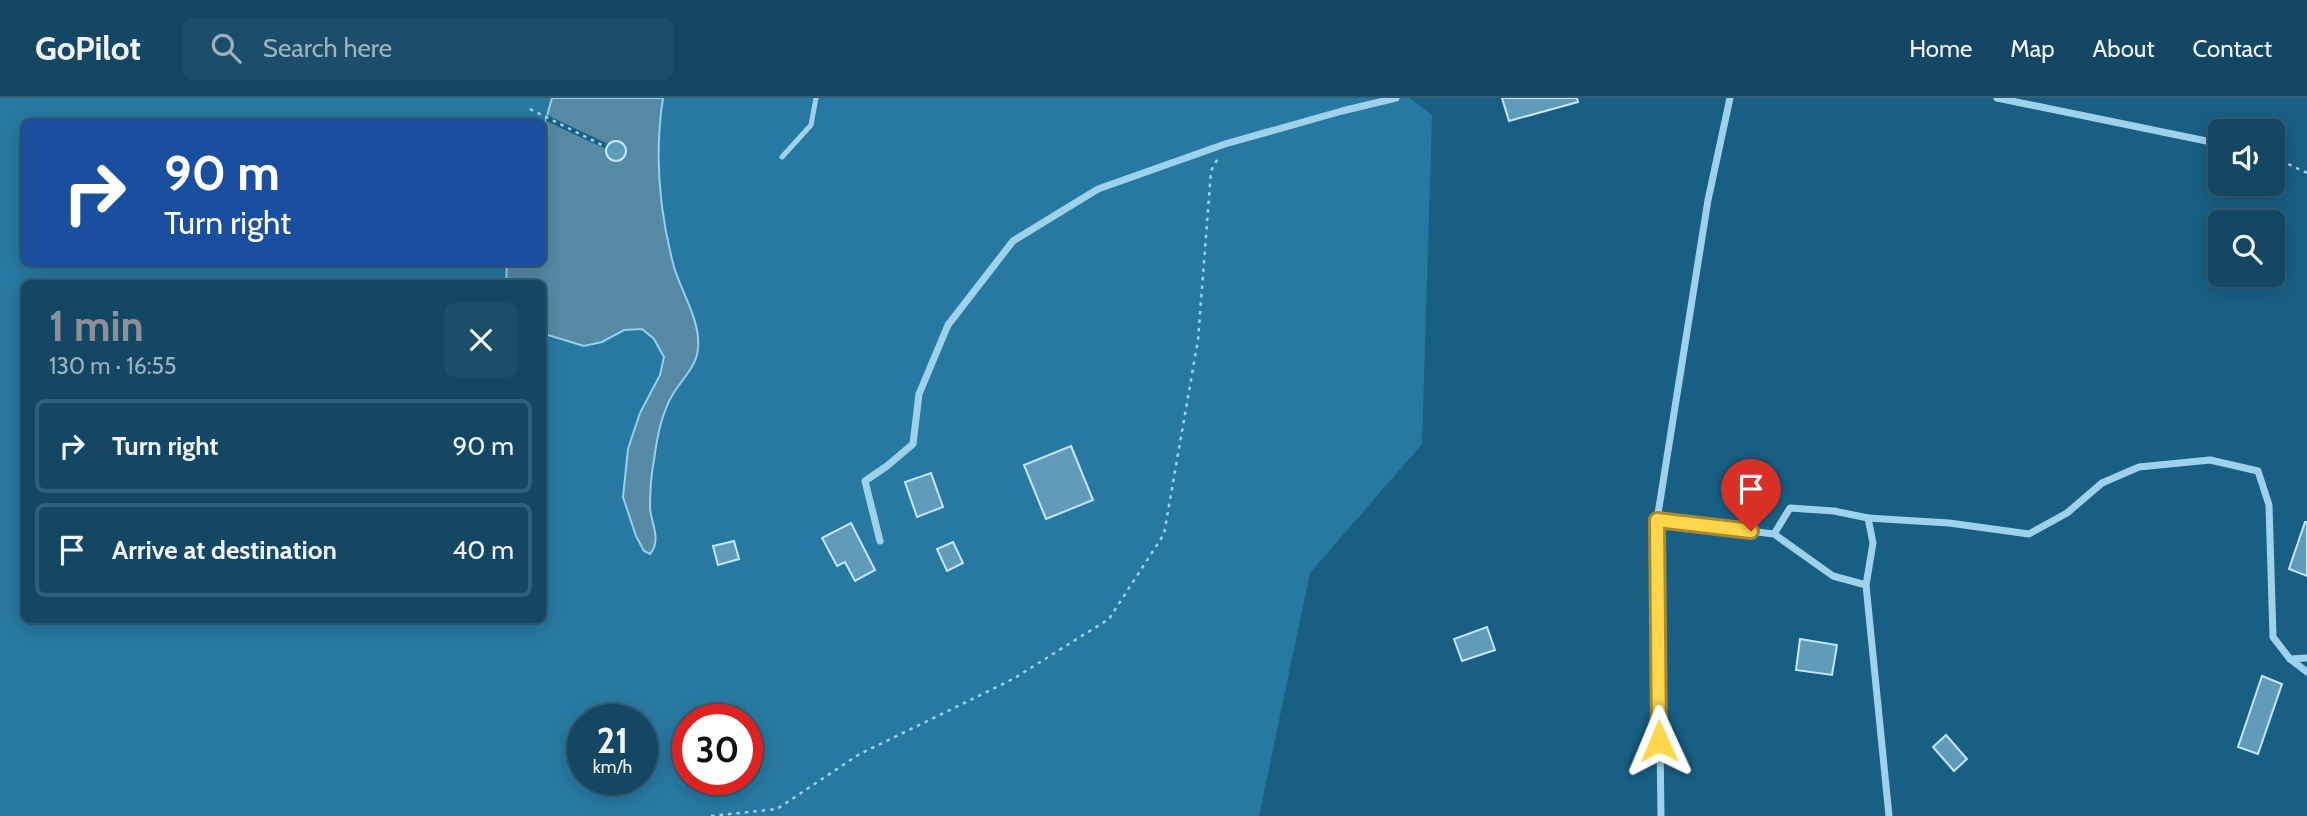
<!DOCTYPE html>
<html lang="en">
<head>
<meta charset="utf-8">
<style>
	:root { --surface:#134763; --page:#1c4e69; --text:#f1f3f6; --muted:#9db2be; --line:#325f78; --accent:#8c9099 }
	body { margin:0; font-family:Cabin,sans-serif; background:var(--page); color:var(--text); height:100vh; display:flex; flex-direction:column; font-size:26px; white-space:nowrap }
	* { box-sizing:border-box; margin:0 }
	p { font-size:23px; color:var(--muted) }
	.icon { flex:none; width:38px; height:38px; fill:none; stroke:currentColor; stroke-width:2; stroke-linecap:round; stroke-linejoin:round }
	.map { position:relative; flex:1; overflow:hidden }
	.side { position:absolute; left:21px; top:182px; width:525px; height:343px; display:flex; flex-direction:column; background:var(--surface); border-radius:10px; box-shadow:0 4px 18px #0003,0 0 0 2px var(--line) }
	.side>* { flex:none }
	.banner { position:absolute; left:21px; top:21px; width:525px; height:147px; border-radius:10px; box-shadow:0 4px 18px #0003,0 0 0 2px var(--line); background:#1a4fa0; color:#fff; overflow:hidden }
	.tools { position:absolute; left:2208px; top:21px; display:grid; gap:14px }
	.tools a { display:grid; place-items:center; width:77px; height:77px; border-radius:10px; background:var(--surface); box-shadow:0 4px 18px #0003,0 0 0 2px var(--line); font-size:35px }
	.speed { position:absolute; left:567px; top:606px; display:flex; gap:14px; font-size:35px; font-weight:700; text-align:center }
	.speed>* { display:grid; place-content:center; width:91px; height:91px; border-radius:50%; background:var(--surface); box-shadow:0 4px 18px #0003,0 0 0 2px var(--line); line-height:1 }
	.speed small { font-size:18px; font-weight:400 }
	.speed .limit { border:10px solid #d22; background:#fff; color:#111 }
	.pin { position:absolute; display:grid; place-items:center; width:60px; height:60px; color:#fff; margin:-72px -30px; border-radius:50% 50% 50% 0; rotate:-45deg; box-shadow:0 0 7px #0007 }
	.pin .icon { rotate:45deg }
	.me { position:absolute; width:77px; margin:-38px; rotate:359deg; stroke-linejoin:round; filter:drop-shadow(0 0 5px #0008) }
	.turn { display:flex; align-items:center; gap:24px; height:147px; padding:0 28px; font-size:32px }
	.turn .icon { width:91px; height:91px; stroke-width:2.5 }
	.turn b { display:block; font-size:49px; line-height:60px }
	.round { display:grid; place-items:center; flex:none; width:74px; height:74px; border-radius:10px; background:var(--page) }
	.summary { display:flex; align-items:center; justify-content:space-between; height:119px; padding:0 28px }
	h1 { font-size:42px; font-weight:700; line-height:52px; color:var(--accent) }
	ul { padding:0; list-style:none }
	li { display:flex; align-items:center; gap:21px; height:94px; margin:0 14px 10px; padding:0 14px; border:4px solid var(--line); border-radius:10px }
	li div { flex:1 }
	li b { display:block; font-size:26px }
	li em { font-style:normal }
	header { display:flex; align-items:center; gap:42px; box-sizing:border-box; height:98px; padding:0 35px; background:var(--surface); border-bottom:2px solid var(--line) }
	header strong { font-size:33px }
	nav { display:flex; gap:38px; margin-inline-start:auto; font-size:24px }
	.search { width:490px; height:63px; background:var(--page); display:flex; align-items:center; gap:18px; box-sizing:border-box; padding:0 24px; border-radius:10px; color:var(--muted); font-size:26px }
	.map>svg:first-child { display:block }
	.green { fill:#2879a1; fill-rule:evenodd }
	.water { fill:#5689a4; stroke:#91d0ee; stroke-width:2 }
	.pier { fill:#195f84 }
	.building { fill:#609cba; stroke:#c3e7f9; stroke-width:2 }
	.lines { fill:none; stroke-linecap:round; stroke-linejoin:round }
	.path { stroke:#9ed2ec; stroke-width:2.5; stroke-dasharray:3.5 5; stroke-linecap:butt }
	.lane { stroke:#9ed2ec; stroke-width:5 }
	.street { stroke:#9ed2ec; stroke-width:7 }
	.route-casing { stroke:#a68a30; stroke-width:18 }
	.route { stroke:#ffd54a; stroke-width:12 }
</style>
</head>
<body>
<header>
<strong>GoPilot</strong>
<div class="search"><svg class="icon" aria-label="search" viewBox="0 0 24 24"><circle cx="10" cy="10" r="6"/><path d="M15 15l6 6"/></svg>Search here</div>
<nav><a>Home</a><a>Map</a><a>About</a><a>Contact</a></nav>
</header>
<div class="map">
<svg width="2307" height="718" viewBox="0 0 2307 718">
	<rect width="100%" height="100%" fill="#195f84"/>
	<path class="green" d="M0,0h1410l22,17 -10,329 -112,129 -51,243h-1259zM24,24h518v140h-518zM24,186h518v336h-518zM583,621h59v60h-59zM688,621h59v60h-59z"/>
	<path class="water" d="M552,0h111c-9,58 -4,113 11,169 7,24 27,55 24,81 -1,18 -16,31 -25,46 -12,20 -16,44 -19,66 -3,15 -4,33 -4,48 1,15 12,32 0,46l-6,-3 -8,-15 -13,-39 5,-48 12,-36 20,-38 4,-18 -10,-18 -12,-10 -18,1 -22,12 -18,4 -36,-11 -5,-4 -1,-47 -36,-1 1,-20 35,-1 1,-132z"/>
	<polygon class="pier" points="547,17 608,46 614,43 620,44 626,52 624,58 619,62 612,62 607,58 606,51 546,23"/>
	<g class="building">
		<polygon points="1502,0 1577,0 1578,4 1509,23"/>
		<circle cx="616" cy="53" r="10"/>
		<polygon points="1071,348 1093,402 1046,421 1024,367"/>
		<polygon points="931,375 943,409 917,419 905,384"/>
		<polygon points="2305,424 2307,424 2307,478 2289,471"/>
		<polygon points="851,425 875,472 855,483 845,464 837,468 822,440"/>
		<polygon points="734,443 739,461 718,467 713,448"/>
		<polygon points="953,444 963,465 947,473 937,451"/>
		<polygon points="1487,529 1495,552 1462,563 1454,541"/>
		<polygon points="1800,541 1837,547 1832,577 1796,572"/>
		<polygon points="2262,578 2282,586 2258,656 2238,649"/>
		<polygon points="1946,637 1967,661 1954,673 1933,649"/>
	</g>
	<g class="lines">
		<g class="path">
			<polyline points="530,11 604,48"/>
			<polyline points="2273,59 2307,75"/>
			<polyline points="711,718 777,711 858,657 1013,581 1109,521 1164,436 1198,242 1211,73 1218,60"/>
		</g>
		<polyline class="lane" points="782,59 811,27 816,0"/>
		<g class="street">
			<polyline points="1997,0 2221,46"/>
			<polyline points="1868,420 1949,425 2029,436 2067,415 2102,385 2139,369 2210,362 2258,373 2269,407 2273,539 2290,561 2307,574"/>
			<polyline points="1657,422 1774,436 1833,478 1866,487 1873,445 1868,420 1834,413 1790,410 1774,436"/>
			<polyline points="880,443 865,383 887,368 913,346 919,296 948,227 1013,143 1098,91 1225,46 1342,13 1396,0"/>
			<polyline points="1866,487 1889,718"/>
			<polyline points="2290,561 2307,560"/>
			<polyline points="1661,718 1657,422 1708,102 1730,0"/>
		</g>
	</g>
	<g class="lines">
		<g class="route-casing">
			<polyline id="route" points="1659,643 1657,422 1751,433"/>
		</g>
		<use href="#route" class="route"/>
	</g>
</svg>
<div class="tools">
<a><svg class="icon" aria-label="sound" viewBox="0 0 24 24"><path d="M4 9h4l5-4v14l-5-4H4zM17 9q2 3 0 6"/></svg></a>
<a><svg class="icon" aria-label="search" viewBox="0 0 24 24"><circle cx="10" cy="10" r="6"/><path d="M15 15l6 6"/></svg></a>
</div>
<div class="speed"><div>21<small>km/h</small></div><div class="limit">30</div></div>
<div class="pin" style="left:1751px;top:433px;background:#d93025"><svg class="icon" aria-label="arrive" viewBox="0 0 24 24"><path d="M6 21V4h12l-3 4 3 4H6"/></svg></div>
<svg class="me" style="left:1659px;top:643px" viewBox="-20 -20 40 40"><path d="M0-17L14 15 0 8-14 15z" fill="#ffd54a" stroke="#fff" stroke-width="4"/></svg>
<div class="banner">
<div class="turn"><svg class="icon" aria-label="right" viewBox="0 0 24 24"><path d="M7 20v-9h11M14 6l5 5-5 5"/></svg><div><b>90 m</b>Turn right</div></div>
</div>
<section class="side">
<div class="summary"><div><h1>1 min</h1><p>130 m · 16:55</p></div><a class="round"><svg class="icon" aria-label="close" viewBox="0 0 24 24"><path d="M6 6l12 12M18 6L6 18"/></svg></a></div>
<ul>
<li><svg class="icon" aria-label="right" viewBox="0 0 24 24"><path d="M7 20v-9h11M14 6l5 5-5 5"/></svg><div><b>Turn right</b></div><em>90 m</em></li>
<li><svg class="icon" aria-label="arrive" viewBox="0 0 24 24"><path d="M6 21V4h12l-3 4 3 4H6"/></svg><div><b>Arrive at destination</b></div><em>40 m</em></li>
</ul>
</section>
</div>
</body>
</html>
